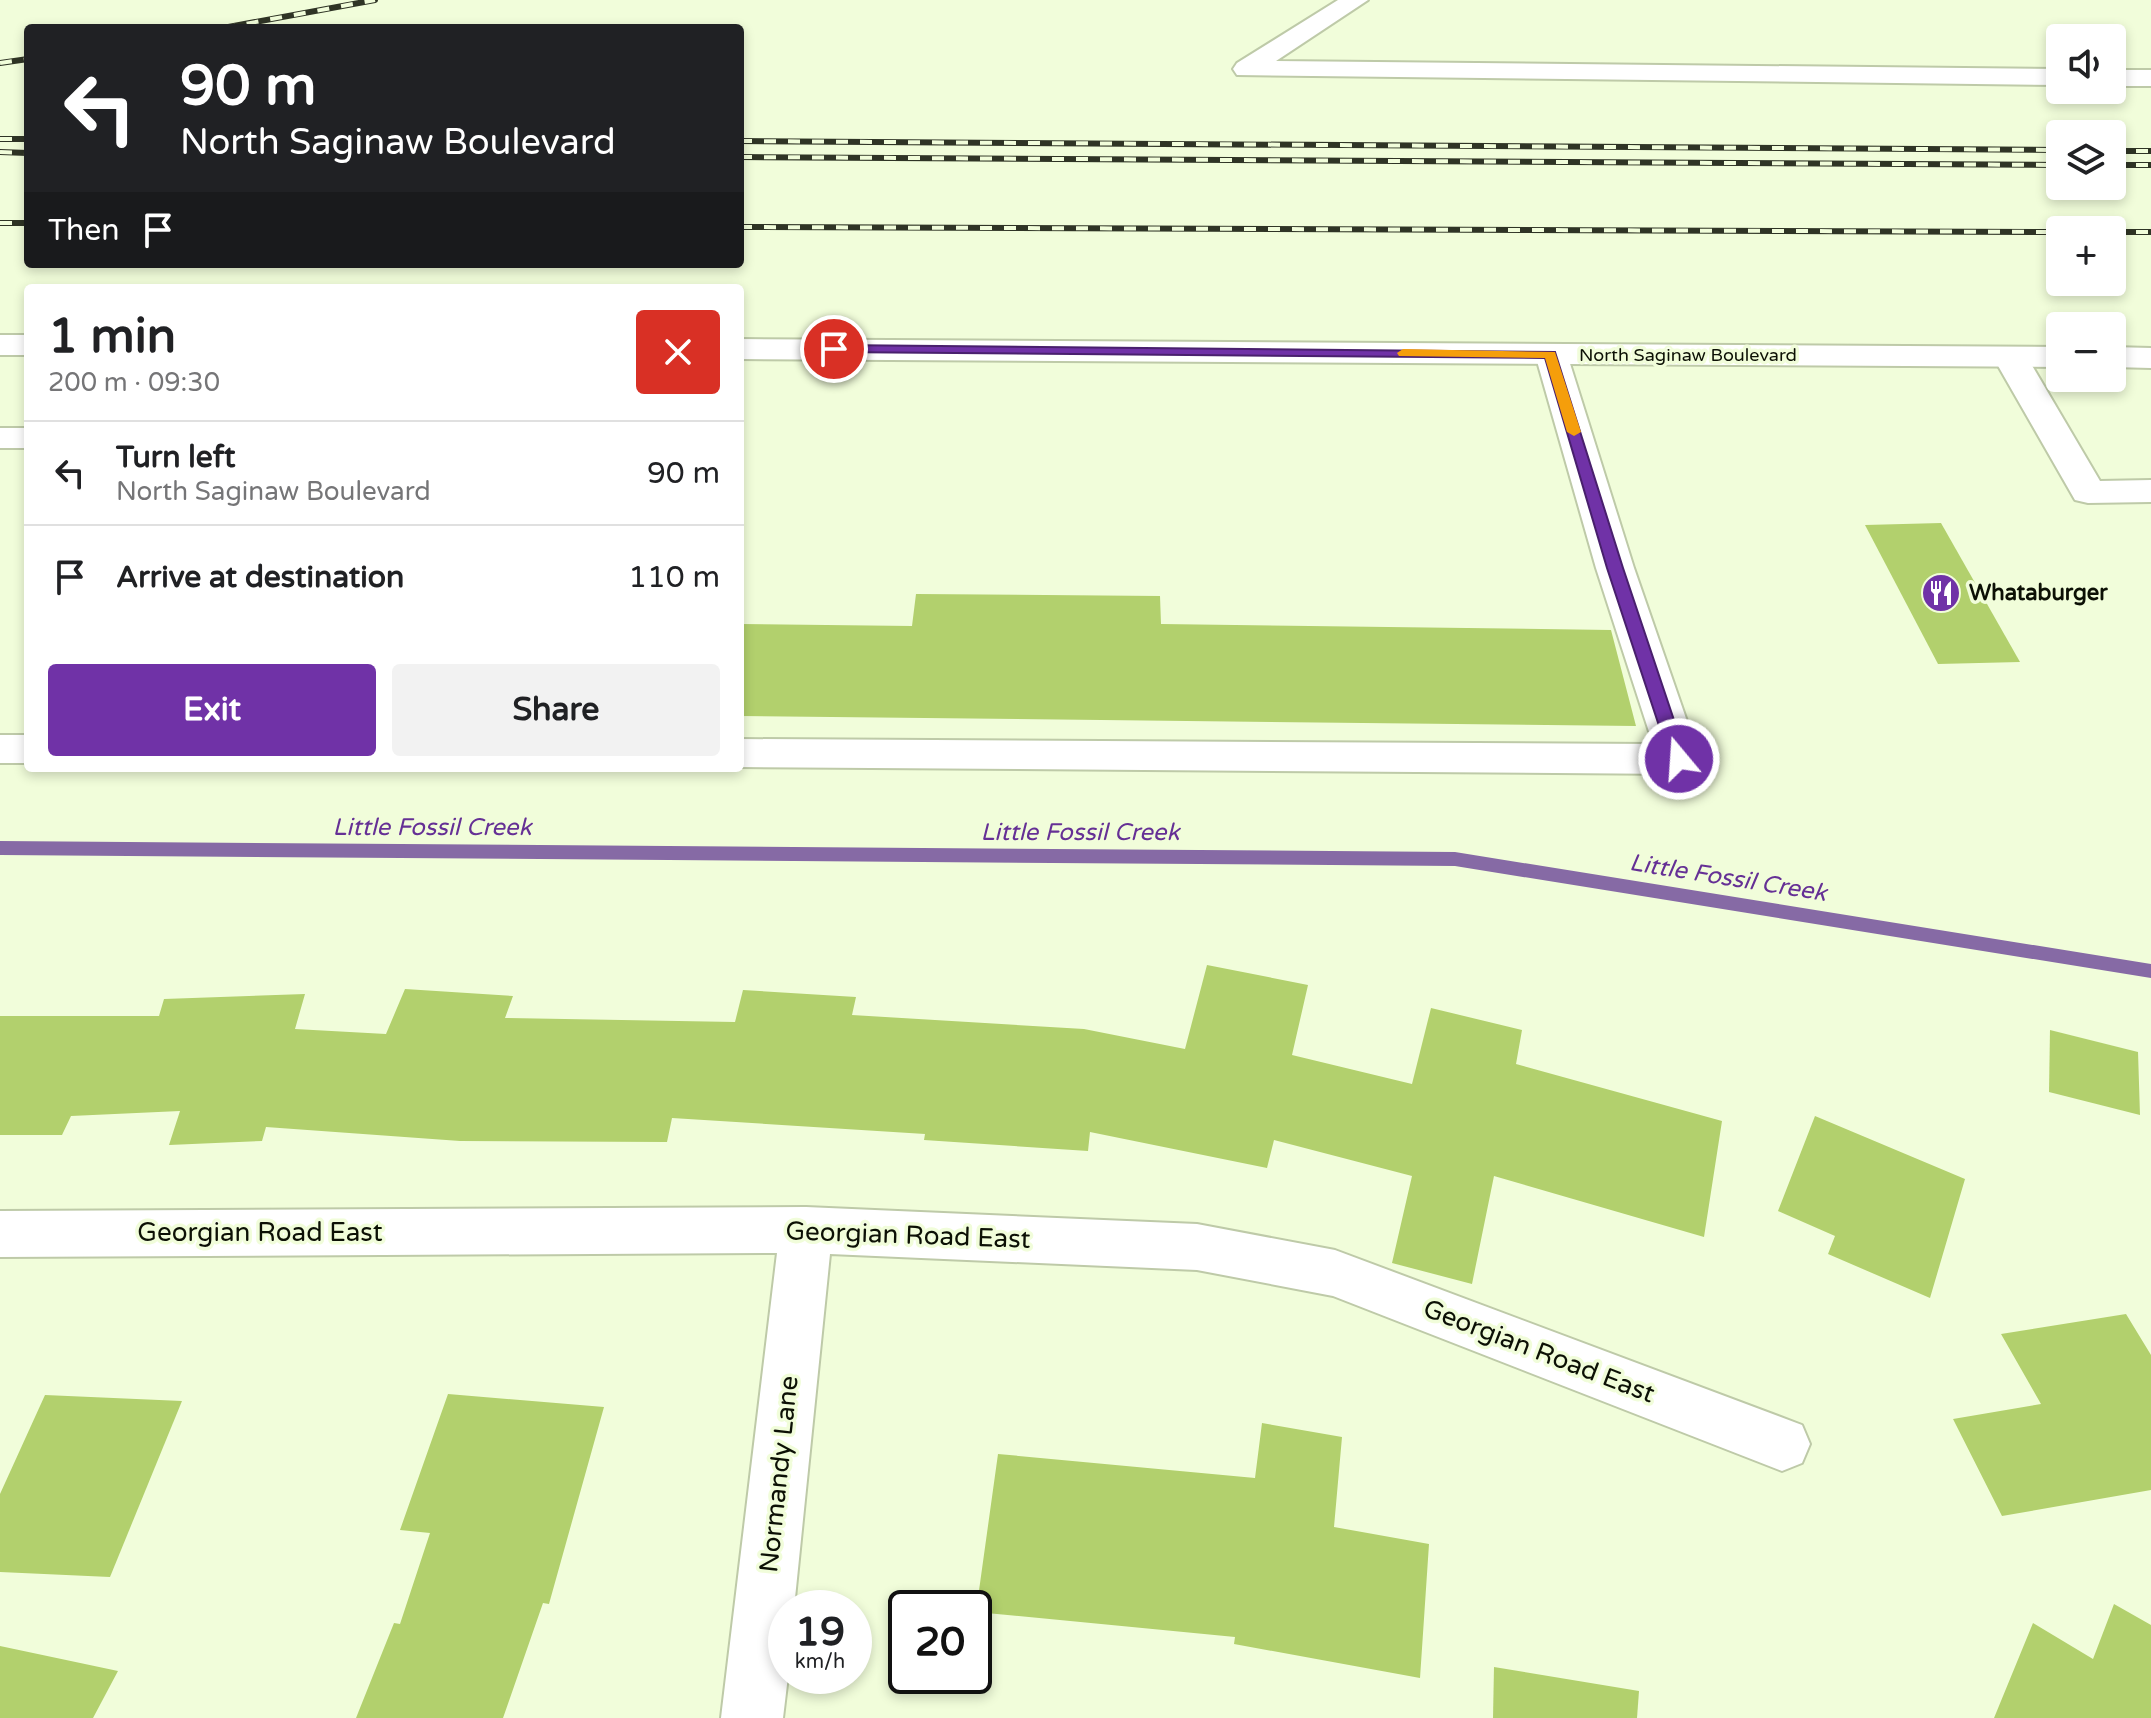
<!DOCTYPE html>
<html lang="en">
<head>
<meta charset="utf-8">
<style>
	:root { --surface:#fff; --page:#f2f2f2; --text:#202124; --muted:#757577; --line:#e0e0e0; --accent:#7032a7 }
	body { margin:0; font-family:"Varela Round",sans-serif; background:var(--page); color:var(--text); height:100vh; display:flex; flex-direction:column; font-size:30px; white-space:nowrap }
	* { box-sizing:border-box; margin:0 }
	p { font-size:26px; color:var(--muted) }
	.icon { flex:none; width:44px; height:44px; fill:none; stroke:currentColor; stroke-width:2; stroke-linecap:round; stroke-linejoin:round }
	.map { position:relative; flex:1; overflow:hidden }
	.drawer { position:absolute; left:24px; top:284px; width:720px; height:488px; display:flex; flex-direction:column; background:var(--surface); border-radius:8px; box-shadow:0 4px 12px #0003 }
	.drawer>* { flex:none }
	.hud { position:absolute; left:24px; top:24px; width:720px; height:244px; border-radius:8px; box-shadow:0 4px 12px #0003; background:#202124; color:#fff; overflow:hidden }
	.buttons { position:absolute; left:2046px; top:24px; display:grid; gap:16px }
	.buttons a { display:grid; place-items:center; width:80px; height:80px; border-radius:8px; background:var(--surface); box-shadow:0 4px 12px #0003; font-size:40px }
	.speed { position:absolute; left:768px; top:1590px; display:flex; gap:16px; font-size:40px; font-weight:700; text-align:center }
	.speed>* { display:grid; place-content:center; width:104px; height:104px; border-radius:50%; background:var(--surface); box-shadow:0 4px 12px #0003; line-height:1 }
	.speed small { font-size:20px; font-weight:400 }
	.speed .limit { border:4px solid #111; border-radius:12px; background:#fff; color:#111 }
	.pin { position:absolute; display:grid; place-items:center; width:68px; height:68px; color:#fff; margin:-34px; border:4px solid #fff; border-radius:50%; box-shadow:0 2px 8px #0007 }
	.me { position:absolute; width:88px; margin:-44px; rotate:342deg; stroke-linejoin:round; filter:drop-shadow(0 0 6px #0008) }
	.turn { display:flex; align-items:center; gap:28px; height:168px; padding:0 24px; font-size:36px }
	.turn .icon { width:104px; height:104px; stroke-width:2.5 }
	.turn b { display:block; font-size:56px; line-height:68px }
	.then { display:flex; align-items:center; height:76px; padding:0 24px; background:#0003; gap:16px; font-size:30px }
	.round { display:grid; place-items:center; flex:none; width:84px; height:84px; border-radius:8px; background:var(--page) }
	.headline { display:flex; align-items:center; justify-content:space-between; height:136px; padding:0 24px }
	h1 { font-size:48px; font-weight:700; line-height:60px }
	.action { display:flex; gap:16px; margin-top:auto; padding:16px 24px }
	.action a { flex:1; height:92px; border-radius:8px; background:var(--accent); color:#fff; font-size:32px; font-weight:700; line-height:92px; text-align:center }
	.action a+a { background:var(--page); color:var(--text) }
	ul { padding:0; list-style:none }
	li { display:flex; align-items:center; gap:24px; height:104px; padding:0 24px; border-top:2px solid var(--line) }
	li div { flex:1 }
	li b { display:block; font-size:30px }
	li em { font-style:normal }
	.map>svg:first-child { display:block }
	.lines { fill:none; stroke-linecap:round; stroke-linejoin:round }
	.stream { fill:#866aa5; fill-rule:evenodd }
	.building { fill:#b2d06d }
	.minor-casing { stroke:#becaa8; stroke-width:4 }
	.major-casing { stroke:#becaa8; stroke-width:4 }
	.minor { fill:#fff; fill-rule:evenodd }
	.major { fill:#fff; fill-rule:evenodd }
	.rail-casing { stroke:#2f3425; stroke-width:6 }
	.rail { stroke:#f1fdda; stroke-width:4; stroke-dasharray:12; stroke-linecap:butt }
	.route { fill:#7032a7; stroke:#49206d; stroke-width:2 }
	.slow { fill:#f59e0b }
	.labels { text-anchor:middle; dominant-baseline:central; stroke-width:7; stroke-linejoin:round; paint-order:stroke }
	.far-street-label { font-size:18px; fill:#0c1005; stroke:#f1fdda }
	.poi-label { font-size:22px; font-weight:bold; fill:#0c1005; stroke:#f1fdda; text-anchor:start }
	.water-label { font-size:24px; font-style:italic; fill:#653095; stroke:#f1fdda }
	.near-street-label { font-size:26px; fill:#0c1005; stroke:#f1fdda }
</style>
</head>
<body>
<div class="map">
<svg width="2151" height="1718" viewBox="0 0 2151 1718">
	<rect width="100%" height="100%" fill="#f1fdda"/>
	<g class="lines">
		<polygon class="stream" points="0,841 1455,852 2151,964 2151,978 1455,866 0,855"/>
	</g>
	<g class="building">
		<polygon points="1941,523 2020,662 1938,664 1865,525"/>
		<polygon points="916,594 1160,596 1161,624 1611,630 1636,726 740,716 740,624 912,626"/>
		<polygon points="1207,965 1308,985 1292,1055 1412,1084 1431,1008 1522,1030 1516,1064 1722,1121 1704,1237 1494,1176 1472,1284 1392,1263 1412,1176 1274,1140 1267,1168 1090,1132 1088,1151 924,1140 925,1134 672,1118 667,1142 460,1141 266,1127 262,1141 169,1145 180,1111 71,1116 62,1135 0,1135 0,1016 159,1016 164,999 305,994 295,1029 386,1034 405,989 513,996 505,1018 735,1022 743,990 856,997 852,1015 1084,1029 1185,1049"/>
		<polygon points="2050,1030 2138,1052 2140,1115 2049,1092"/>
		<polygon points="1815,1116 1965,1179 1930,1298 1828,1254 1835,1236 1778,1211"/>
		<polygon points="2126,1314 2151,1355 2151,1490 2002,1516 1953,1419 2041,1404 2001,1334"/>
		<polygon points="448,1394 604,1407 549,1604 543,1603 503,1718 356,1718 394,1623 400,1624 430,1533 400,1530"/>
		<polygon points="45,1395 182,1401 110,1577 0,1572 0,1494"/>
		<polygon points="1262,1423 1342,1437 1334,1527 1429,1544 1420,1678 1234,1644 1235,1637 976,1612 998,1454 1255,1478"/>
		<polygon points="2114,1604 2151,1625 2151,1718 1994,1718 2033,1623 2093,1659"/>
		<polygon points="0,1646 118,1671 93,1718 0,1718"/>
		<polygon points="1494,1667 1639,1691 1637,1718 1493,1718"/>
	</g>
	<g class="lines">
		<g class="minor-casing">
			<g id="minor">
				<polygon points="1338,0 1368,0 1276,61 2060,69 2060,85 1237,75 1233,69 1237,63"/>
				<rect x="2112" y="70" width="39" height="16"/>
				<polygon points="1551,344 1563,347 1567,354 1634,568 1700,759 1694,769 1679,774 740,767 740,739 1653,744 1596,568 1535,354 1539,347"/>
				<polygon points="2010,347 2022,350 2027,357 2100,481 2151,480 2151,502 2088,503 2075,500 1993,357 1998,350"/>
				<rect x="0" y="428" width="28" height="20"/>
				<rect x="0" y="735" width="28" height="28"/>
				<polygon points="806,1207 1197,1224 1335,1250 1802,1425 1810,1444 1802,1463 1782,1471 1333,1296 1197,1270 830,1254 794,1608 786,1608 788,1676 783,1718 721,1718 777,1253 0,1257 0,1211"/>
			</g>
		</g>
		<g class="major-casing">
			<g id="major">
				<rect x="0" y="335" width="28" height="20"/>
				<polygon points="740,339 2060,347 2060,367 740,359"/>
				<polygon points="2112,347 2151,348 2151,368 2112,367"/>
			</g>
		</g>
		<use href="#minor" class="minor"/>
		<use href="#major" class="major"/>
		<g class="rail-casing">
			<g id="rail">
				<polyline points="223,28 375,0"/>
				<polyline points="0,63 28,59"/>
				<polyline points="0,139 28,139"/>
				<polyline points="740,141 2060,150"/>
				<polyline points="2112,151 2151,151"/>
				<polyline points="0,152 28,153"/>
				<polyline points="740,157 2060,165"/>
				<polyline points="2112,165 2151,165"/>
				<polyline points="0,223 28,223"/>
				<polyline points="740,227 2060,232"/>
				<polyline points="2112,232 2151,232"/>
			</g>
		</g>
		<use href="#rail" class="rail"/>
	</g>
	<polygon class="route" points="834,345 1555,352 1623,568 1687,759 1679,765 1670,759 1607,568 1545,358 829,352 827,349"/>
	<polygon class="slow" points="1403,349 1555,352 1581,432 1574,436 1567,432 1545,358 1399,356 1397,353"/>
	<defs>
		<g id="restaurant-disc" transform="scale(2)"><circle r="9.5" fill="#7032a7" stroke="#f1fdda"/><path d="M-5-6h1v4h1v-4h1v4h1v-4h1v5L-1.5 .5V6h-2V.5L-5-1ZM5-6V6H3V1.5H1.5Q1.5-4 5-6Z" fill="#fff"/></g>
	</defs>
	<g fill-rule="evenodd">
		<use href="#restaurant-disc" x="1941" y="593"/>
	</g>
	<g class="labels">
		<g class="far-street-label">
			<text x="1688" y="355">North Saginaw Boulevard</text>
		</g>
		<g class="poi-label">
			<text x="1969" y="593">Whataburger</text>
		</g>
		<g class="water-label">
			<text x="432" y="827">Little Fossil Creek</text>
			<text x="1080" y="832">Little Fossil Creek</text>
			<text transform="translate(1728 878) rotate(9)">Little Fossil Creek</text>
		</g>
		<g class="near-street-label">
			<text x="260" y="1232">Georgian Road East</text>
			<text transform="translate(908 1235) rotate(2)">Georgian Road East</text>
			<text transform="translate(1539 1351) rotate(21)">Georgian Road East</text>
			<text transform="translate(779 1474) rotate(-84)">Normandy Lane</text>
		</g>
	</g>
</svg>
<div class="buttons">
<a><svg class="icon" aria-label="sound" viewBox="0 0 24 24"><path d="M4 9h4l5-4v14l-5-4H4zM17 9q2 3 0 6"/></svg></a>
<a><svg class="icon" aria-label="layers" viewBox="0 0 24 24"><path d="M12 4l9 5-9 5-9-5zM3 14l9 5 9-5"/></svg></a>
<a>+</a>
<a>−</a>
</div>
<div class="speed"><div>19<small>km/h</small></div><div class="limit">20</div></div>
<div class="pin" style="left:834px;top:349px;background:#d93025"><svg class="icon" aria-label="arrive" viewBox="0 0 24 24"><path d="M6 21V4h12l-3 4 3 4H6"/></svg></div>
<svg class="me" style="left:1679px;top:759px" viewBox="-20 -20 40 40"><circle r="17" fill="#7032a7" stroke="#fff" stroke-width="3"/><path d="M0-11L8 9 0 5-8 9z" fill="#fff"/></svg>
<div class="hud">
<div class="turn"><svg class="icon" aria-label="left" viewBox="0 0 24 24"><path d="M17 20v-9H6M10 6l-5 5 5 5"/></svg><div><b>90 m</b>North Saginaw Boulevard</div></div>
<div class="then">Then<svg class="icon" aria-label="arrive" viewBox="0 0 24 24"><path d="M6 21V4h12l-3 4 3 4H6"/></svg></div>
</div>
<section class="drawer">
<div class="headline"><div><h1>1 min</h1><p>200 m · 09:30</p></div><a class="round" style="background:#d93025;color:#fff"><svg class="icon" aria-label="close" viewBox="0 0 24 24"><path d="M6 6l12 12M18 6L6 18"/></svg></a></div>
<ul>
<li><svg class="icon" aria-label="left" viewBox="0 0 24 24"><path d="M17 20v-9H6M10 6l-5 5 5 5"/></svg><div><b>Turn left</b><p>North Saginaw Boulevard</p></div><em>90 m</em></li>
<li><svg class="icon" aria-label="arrive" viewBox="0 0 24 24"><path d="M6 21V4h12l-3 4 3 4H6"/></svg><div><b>Arrive at destination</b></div><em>110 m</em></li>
</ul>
<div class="action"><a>Exit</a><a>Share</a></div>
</section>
</div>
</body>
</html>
